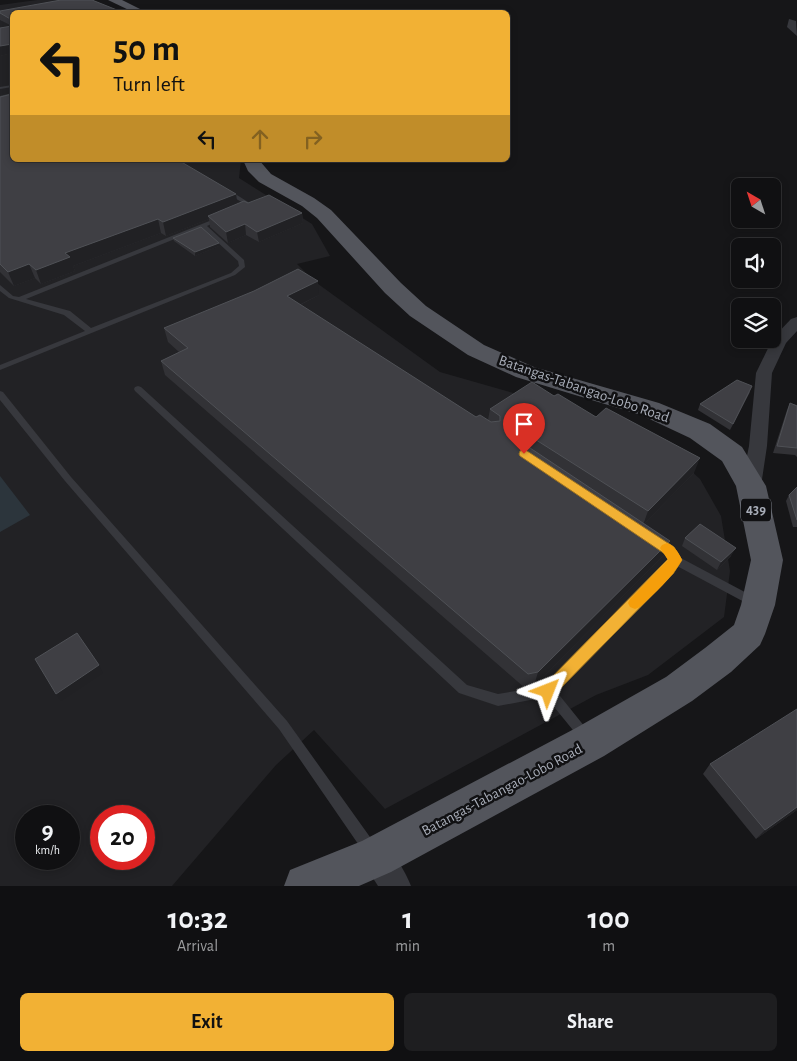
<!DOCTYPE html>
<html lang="en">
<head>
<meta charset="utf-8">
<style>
	:root { --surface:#101012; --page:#1e1e20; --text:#f1f3f6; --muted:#9c9d9f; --line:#303032; --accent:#f2b134 }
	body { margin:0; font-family:"Alegreya Sans",sans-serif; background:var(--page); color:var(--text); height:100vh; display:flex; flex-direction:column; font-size:19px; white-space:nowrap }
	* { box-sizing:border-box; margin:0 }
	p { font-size:16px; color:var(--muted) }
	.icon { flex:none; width:28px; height:28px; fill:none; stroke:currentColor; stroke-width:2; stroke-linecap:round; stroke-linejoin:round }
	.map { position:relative; height:886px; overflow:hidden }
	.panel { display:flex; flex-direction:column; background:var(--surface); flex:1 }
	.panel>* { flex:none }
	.guide { position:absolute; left:10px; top:10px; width:500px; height:152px; border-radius:8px; box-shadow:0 2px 8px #0003,0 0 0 1px var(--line); background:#f2b134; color:#111; overflow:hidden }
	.needle { width:32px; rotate:321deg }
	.buttons { position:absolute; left:731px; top:178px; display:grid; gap:10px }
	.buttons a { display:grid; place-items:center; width:50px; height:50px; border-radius:8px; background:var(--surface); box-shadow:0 2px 8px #0003,0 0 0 1px var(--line); font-size:25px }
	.speed { position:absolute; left:15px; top:805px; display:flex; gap:10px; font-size:25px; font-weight:700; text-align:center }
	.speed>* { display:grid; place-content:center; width:65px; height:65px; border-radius:50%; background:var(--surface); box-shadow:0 2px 8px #0003,0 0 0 1px var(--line); line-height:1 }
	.speed small { font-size:12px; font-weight:400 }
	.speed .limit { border:8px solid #d22; background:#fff; color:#111 }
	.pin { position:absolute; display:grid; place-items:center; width:42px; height:42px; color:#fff; margin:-51px -21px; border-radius:50% 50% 50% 0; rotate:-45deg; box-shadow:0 0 5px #0007 }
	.pin .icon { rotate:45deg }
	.me { position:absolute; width:55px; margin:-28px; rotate:45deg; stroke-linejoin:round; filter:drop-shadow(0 0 4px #0008) }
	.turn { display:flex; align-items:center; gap:18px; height:105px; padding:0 20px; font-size:22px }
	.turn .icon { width:65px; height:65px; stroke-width:2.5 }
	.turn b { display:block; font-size:35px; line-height:42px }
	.lanes { display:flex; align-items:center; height:48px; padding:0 20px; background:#0003; justify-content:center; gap:25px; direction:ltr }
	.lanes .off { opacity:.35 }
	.eta { display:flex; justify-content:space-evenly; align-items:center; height:85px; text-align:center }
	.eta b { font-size:30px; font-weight:700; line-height:35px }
	.button { display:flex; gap:10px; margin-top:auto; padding:10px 20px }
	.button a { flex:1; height:58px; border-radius:8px; background:var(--accent); color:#111; font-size:20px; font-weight:700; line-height:58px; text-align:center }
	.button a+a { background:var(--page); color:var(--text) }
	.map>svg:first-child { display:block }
	.built { fill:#222225; fill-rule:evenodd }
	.water { fill:#2c353c }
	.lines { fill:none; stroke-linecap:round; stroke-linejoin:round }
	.lane { fill:#37383d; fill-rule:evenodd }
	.street { fill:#37383d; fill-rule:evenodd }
	.primary { fill:#53555c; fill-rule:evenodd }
	.wall { fill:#323236 }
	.shaded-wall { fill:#212124 }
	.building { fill:#3f3f44; stroke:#4f5156 }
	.route { fill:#f2b134; stroke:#9d7322 }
	.slow { fill:#f59e0b }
	.labels { text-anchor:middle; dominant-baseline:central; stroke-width:5; stroke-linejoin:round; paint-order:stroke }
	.shield { fill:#111113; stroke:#7b7e86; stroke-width:1 }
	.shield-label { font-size:14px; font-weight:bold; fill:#a8adb8 }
	.street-label { font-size:15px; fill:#a8adb8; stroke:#111113 }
</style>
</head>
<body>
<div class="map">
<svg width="797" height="886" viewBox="0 0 797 886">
	<rect width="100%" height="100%" fill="#161618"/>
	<path class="built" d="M37,0h43l-68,12v148h229l-2,18 73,46 18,32 -33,8 17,17 126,91 171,49 59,31 30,27 21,37 9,55 -6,46 -76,58 -52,20 -211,114 -71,-79 -38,35 -104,121h-172v-881zM26,816h43v43h-43zM101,816h43v43h-43z"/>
	<polygon class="water" points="0,476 30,515 0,532"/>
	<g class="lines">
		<g class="lane">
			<polygon points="12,85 12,87 0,89 0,87"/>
			<polygon points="12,93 12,95 0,98 0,96"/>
			<polygon points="225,190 229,190 248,202 249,203 244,210 239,209 243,203 225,192"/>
			<path d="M217,218l5,1 -15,7 37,34 1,7 -10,8 -235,95v-5l85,-34 -21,-16 -55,-17 -9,-7v-6l13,11 6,1zM202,228l36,33 1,5 -8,7 -140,55 -21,-17 -44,-12z"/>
			<path d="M138,386l3,1 326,298 31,9 47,-8 119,-119 6,-7c-5,-9 -14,-11 -18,-18l1,-3 4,-1 16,9 6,10 77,41 1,3 -1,3 -4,2 -4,-2 -71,-38 -5,7 -116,118 33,41 2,4 -2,4 -4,2 -4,-2 -35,-43 -48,9 -39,-13 -324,-302 -1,-2 1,-2z"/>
			<polygon points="0,391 3,392 71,477 287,721 375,844 377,849 375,854 370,856 365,854 279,729 65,481 0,400"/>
		</g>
		<g class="street">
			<polygon points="789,19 796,21 797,36 787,27"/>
			<polygon points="797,317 797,331 786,343 772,373 767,446 761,486 758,491 751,493 744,491 741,486 749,446 756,373 773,338 791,319"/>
			<path d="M376,842c17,7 28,27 35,44h-33l-12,-19 -5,-10 5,-10z"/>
		</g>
		<g class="primary">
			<polygon points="108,0 122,0 146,12 133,12"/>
			<polygon points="243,160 259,160 271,174 314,198 331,210 401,283 426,306 484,345 534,367 659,403 710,424 742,447 766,486 783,560 775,605 765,634 760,645 731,672 692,701 604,756 391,872 359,886 284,886 290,870 362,841 576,728 666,677 705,648 734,625 741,605 751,560 736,486 722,461 690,438 641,415 516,377 468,355 410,316 385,293 317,218 302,206 259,182 248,171"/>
		</g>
	</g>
	<g class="wall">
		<polygon points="0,11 12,12 12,53 0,56 12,26 0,20"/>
		<polygon points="0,97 238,203 248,203 302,213 303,223 259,242 246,235 228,243 210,227 209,219 166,236 161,233 73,266 75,271 41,284 35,278 14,286 0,272"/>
		<polygon points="173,238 219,246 195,256 174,241"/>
		<polygon points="319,295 300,305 476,417 488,420 490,409 554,396 596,417 694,473 644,524 664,555 534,686 525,688 165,375 161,361 179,352 168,342 164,328"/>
		<polygon points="750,392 730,430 698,410 700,404"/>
		<polygon points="790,403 797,405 797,457 795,455 773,453 787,410"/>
		<polygon points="797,487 797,527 793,527 786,501 789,495"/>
		<polygon points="685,538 731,556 717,570 682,546"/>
		<polygon points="710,764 797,810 756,839 703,774"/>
	</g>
	<g class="shaded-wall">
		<polygon points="12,44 12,53 0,56 0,46"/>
		<polygon points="236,194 238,207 208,216 209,219 166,236 163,222"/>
		<polygon points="302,213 303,223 259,242 257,232"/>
		<polygon points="158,219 161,233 73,266 75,271 41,284 36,270 65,253"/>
		<polygon points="245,224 246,235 228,243 226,232"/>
		<polygon points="219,243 219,246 195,256 195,252"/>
		<polygon points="29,264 35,278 14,286 8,272"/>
		<polygon points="318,281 319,295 289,310 287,296"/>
		<polygon points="511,424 509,438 503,440 505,426"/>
		<polygon points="700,458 694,473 643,525 648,511"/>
		<polygon points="670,541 664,555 534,686 538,672"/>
		<polygon points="736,548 731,556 717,570 721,562"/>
		<polygon points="99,665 103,673 61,701 56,694"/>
		<polygon points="797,807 797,810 756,839 765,830"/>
	</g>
	<g class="building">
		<polygon points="61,0 92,0 122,12 12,12 12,20 0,13 0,11"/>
		<polygon points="12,26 12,44 0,46 0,28"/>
		<polygon points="12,94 12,160 178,160 236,194 163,222 158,219 65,253 70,257 36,270 29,264 8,272 0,264 0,97"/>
		<polygon points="269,195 302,213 257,232 245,224 226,232 208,216 244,201 248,203"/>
		<polygon points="201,227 219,243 195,252 173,238"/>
		<polygon points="298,269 318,281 287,296 476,417 480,415 491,422 500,421 500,416 490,409 532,382 554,396 558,394 596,417 606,408 700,458 648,511 511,424 505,426 506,432 670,541 538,672 528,674 161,361 188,348 164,328 254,291"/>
		<polygon points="737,380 752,386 733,424 700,404"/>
		<polygon points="790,403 797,406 797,448 777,446"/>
		<polygon points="797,487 797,520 789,495"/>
		<polygon points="700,524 736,548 721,562 685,538"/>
		<polygon points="77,633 99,665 56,694 35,659"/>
		<polygon points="797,709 797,807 765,830 710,764"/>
	</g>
	<polygon class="route" points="524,449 674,547 682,560 673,574 553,696 548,699 543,696 540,691 543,686 668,559 665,554 520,456 519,454 520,451"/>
	<path class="slow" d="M667,543c7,2 12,10 15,17 -10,18 -27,33 -42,47l-5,2 -5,-2 -2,-4 2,-4 38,-39 -8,-12 2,-3z"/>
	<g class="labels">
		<rect class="shield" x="741" y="498.5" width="30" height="23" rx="4"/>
		<g class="shield-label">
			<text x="756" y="510">439</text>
		</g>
		<g class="street-label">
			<text transform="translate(584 389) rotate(19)">Batangas-Tabangao-Lobo Road</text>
			<text transform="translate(502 790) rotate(-28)">Batangas-Tabangao-Lobo Road</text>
		</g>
	</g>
</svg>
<div class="buttons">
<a><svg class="needle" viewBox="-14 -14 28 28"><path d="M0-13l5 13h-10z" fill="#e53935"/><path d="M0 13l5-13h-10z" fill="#9c9d9f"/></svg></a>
<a><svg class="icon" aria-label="sound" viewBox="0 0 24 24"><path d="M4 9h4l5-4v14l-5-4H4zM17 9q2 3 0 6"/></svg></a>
<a><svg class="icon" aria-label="layers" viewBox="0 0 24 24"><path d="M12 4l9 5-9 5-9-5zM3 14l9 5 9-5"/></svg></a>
</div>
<div class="speed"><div>9<small>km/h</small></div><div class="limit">20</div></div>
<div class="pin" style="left:524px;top:454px;background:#d93025"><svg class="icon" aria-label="arrive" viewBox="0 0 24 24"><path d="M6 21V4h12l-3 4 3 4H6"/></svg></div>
<svg class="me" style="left:548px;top:691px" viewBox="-20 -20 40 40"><path d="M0-17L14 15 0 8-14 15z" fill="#f2b134" stroke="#fff" stroke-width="4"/></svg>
<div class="guide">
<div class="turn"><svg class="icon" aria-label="left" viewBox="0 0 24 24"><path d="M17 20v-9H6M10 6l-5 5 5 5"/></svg><div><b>50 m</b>Turn left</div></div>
<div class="lanes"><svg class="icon" aria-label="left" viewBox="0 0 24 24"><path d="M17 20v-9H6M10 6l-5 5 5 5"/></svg><svg class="icon off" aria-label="ahead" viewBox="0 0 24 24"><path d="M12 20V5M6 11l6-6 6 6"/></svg><svg class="icon off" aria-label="right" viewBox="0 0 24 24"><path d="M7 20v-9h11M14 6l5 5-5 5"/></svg></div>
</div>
</div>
<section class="panel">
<div class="eta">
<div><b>10:32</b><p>Arrival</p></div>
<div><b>1</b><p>min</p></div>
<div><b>100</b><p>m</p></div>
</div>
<div class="button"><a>Exit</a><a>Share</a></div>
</section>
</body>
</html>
